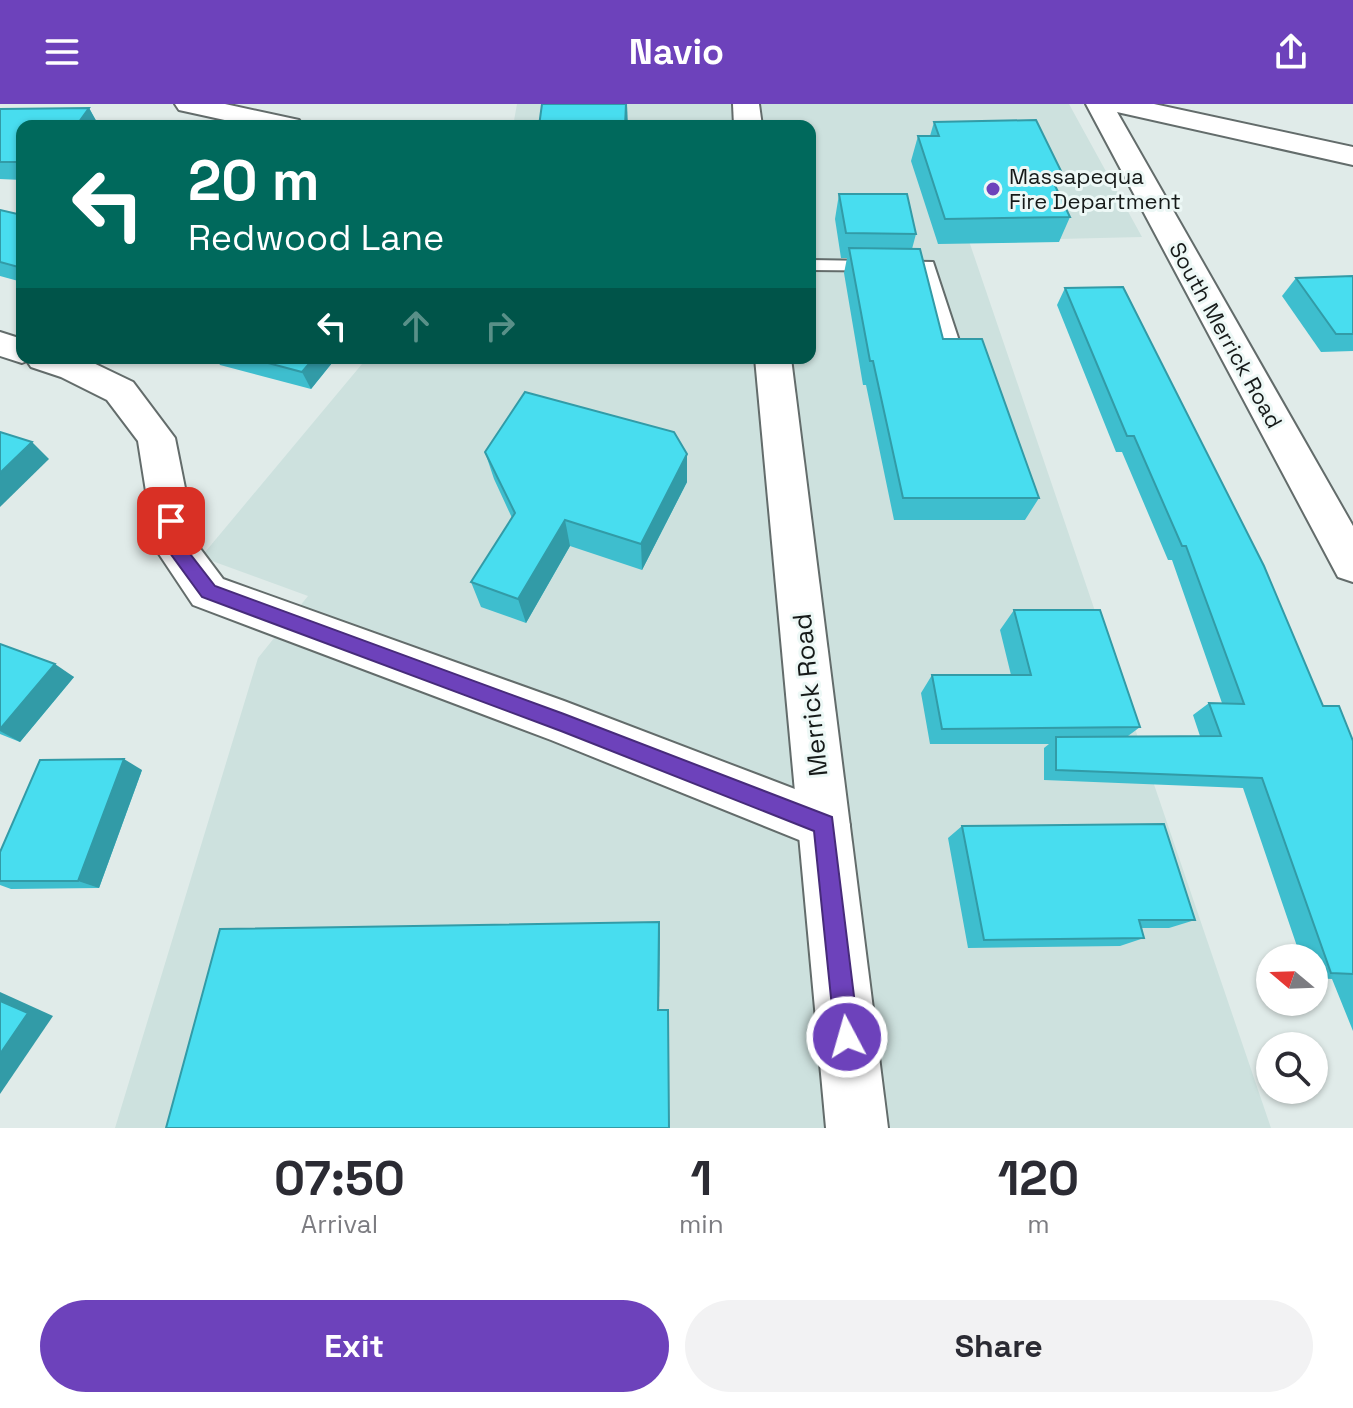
<!DOCTYPE html>
<html lang="en">
<head>
<meta charset="utf-8">
<style>
	:root { --surface:#fff; --page:#f2f2f3; --text:#2b2b33; --muted:#7c7c81; --accent:#6d42bb }
	body { margin:0; font-family:"Space Grotesk",sans-serif; background:var(--page); color:var(--text); height:100vh; display:flex; flex-direction:column; font-size:30px; white-space:nowrap }
	* { box-sizing:border-box; margin:0 }
	p { font-size:26px; color:var(--muted) }
	.icon { flex:none; width:44px; height:44px; fill:none; stroke:currentColor; stroke-width:2; stroke-linecap:round; stroke-linejoin:round }
	.map { position:relative; height:1024px; overflow:hidden }
	.sheet { display:flex; flex-direction:column; background:var(--surface); flex:1 }
	.sheet>* { flex:none }
	.top-card { position:absolute; left:16px; top:16px; width:800px; height:244px; border-radius:16px; box-shadow:0 2px 6px #0004; background:#00695c; color:#fff; overflow:hidden }
	.needle { width:52px; rotate:289deg }
	.fabs { position:absolute; left:1256px; top:840px; display:grid; gap:16px }
	.fabs a { display:grid; place-items:center; width:72px; height:72px; border-radius:50%; background:var(--surface); box-shadow:0 2px 6px #0004; font-size:40px }
	.pin { position:absolute; display:grid; place-items:center; width:68px; height:68px; color:#fff; margin:-34px; border-radius:16px; box-shadow:0 4px 12px #0006 }
	.me { position:absolute; width:88px; margin:-44px; rotate:354deg; stroke-linejoin:round; filter:drop-shadow(0 0 6px #0008) }
	.turn { display:flex; align-items:center; gap:28px; height:168px; padding:0 40px; font-size:36px }
	.turn .icon { width:104px; height:104px; stroke-width:2.5 }
	.turn b { display:block; font-size:56px; line-height:68px }
	.lanes { display:flex; align-items:center; height:76px; padding:0 40px; background:#0003; justify-content:center; gap:40px; direction:ltr }
	.lanes .off { opacity:.35 }
	.eta { display:flex; justify-content:space-evenly; align-items:center; height:136px; text-align:center }
	.eta b { font-size:48px; font-weight:700; line-height:56px }
	.action { display:flex; gap:16px; margin-top:auto; padding:16px 40px }
	.action a { flex:1; height:92px; border-radius:48px; background:var(--accent); color:#fff; font-size:32px; font-weight:700; line-height:92px; text-align:center }
	.action a+a { background:var(--page); color:var(--text) }
	header { display:flex; justify-content:space-between; align-items:center; height:104px; padding:0 40px; background:var(--accent); color:#fff; font-size:36px; font-weight:700 }
	.map>svg:first-child { display:block }
	.built { fill:#cde1de }
	.lines { fill:none; stroke-linecap:round; stroke-linejoin:round }
	.lane-casing { stroke:#636c6b; stroke-width:4 }
	.street-casing { stroke:#636c6b; stroke-width:4 }
	.primary-casing { stroke:#636c6b; stroke-width:4 }
	.lane { fill:#fff; fill-rule:evenodd }
	.street { fill:#fff; fill-rule:evenodd }
	.primary { fill:#fff; fill-rule:evenodd }
	.wall { fill:#3ebece }
	.shaded-wall { fill:#329ba7 }
	.building { fill:#48ddef; stroke:#329ba7; stroke-width:2 }
	.route { fill:#6d42bb; stroke:#472b7a; stroke-width:2 }
	.poi-dot { fill:#6d42bb; stroke:#edf8f6; stroke-width:3 }
	.labels { text-anchor:middle; dominant-baseline:central; stroke-width:6; stroke-linejoin:round; paint-order:stroke }
	.far-poi-label { font-size:22px; fill:#161a19; stroke:#edf8f6; text-anchor:start }
	.far-street-label { font-size:22px; fill:#161a19; stroke:#edf8f6 }
	.street-label { font-size:26px; fill:#161a19; stroke:#edf8f6 }
</style>
</head>
<body>
<header><svg class="icon" aria-label="menu" viewBox="0 0 24 24"><path d="M4 6h16M4 12h16M4 18h16"/></svg>Navio<svg class="icon" aria-label="share" viewBox="0 0 24 24"><path d="M12 15V3M7 8l5-5 5 5M5 13v7h14v-7"/></svg></header>
<div class="map">
<svg width="1353" height="1024" viewBox="0 0 1353 1024">
	<rect width="100%" height="100%" fill="#e0ebe9"/>
	<polygon class="built" points="517,0 1069,0 1142,133 969,137 1271,1024 115,1024 258,554 308,492 201,453 367,254 810,254 810,22 513,22"/>
	<g class="lines">
		<g class="lane-casing">
			<polygon id="lane" points="810,156 933,158 962,246 959,251 952,253 942,246 920,167 810,166"/>
		</g>
		<g class="street-casing">
			<g id="street">
				<polygon points="175,0 225,0 299,16 303,22 252,22 179,6"/>
				<polygon points="1086,0 1154,0 1353,43 1353,61 1117,8 1353,422 1353,478 1338,473"/>
				<polygon points="0,228 22,235 22,254 83,254 133,278 175,334 196,439 223,475 564,597 842,703 850,721 842,739 824,746 551,636 193,501 155,444 138,337 107,296 61,273 31,263 27,257 22,259 0,252"/>
			</g>
		</g>
		<g class="primary-casing">
			<g id="primary">
				<polygon points="733,0 759,0 762,22 734,22"/>
				<polygon points="755,254 791,254 888,1024 826,1024"/>
			</g>
		</g>
		<use href="#lane" class="lane"/>
		<use href="#street" class="street"/>
		<use href="#primary" class="primary"/>
	</g>
	<g class="wall">
		<polygon points="89,4 99,22 22,22 22,76 0,75 0,5"/>
		<polygon points="934,18 1062,69 1056,83 1070,113 1059,138 938,140 911,57 918,32 930,32"/>
		<polygon points="839,90 916,130 912,145 943,235 1039,394 1025,416 894,416 866,281 863,281 844,169 847,154 841,154 835,115"/>
		<polygon points="0,106 22,111 22,178 0,172"/>
		<polygon points="1353,172 1353,247 1321,248 1282,192 1296,174"/>
		<polygon points="1065,184 1323,602 1353,637 1353,927 1332,875 1314,874 1314,854 1301,854 1243,684 1044,676 1044,644 1049,640 930,640 921,589 932,571 1011,571 1000,526 1014,506 1140,623 1128,632 1200,632 1193,611 1209,599 1222,599 1172,456 1168,456 1122,348 1116,348 1057,201"/>
		<polygon points="216,254 336,254 311,285 220,261"/>
		<polygon points="485,348 687,378 642,466 570,442 526,519 481,503 471,478 512,414 494,375"/>
		<polygon points="0,540 74,573 20,638 0,630"/>
		<polygon points="142,666 99,784 11,785 0,781 0,748"/>
		<polygon points="962,722 1195,816 1169,824 1141,824 1144,834 1120,842 968,844 948,734"/>
	</g>
	<g class="shaded-wall">
		<polygon points="626,0 627,0 628,22 625,22"/>
		<polygon points="89,4 99,22 76,22"/>
		<polygon points="314,254 336,254 311,285 302,268"/>
		<polygon points="32,338 49,355 0,403 0,369"/>
		<polygon points="687,350 687,378 642,466 641,440"/>
		<polygon points="565,416 570,442 526,519 518,495"/>
		<polygon points="55,560 74,573 20,638 0,627 0,625"/>
		<polygon points="124,655 142,666 99,784 78,777"/>
		<polygon points="659,818 660,828 659,911 658,906"/>
		<polygon points="0,888 53,912 0,990"/>
	</g>
	<g class="building">
		<polygon points="542,0 626,0 625,22 539,22"/>
		<polygon points="89,4 76,22 22,22 22,58 0,58 0,5"/>
		<polygon points="1036,16 1062,69 1049,69 1070,113 945,115 918,32 939,32 934,18"/>
		<polygon points="839,90 907,90 916,130 846,129"/>
		<polygon points="0,106 22,111 22,164 0,158"/>
		<polygon points="849,144 920,145 943,235 982,235 1039,394 903,394 873,257 870,257"/>
		<polygon points="1353,172 1353,230 1336,230 1296,174"/>
		<polygon points="1123,183 1264,462 1323,602 1339,602 1353,637 1353,870 1331,869 1262,674 1056,666 1056,633 1221,632 1209,599 1244,600 1186,442 1182,442 1134,332 1127,332 1065,184"/>
		<polygon points="249,254 314,254 302,268"/>
		<polygon points="525,288 674,328 687,350 641,440 565,416 518,495 471,478 515,409 485,348"/>
		<polygon points="0,328 32,338 0,369"/>
		<polygon points="1014,506 1100,506 1140,623 942,625 932,571 1031,571"/>
		<polygon points="0,540 55,560 0,625"/>
		<polygon points="124,655 78,777 0,777 0,748 40,656"/>
		<polygon points="1164,720 1195,816 1139,816 1144,834 984,836 962,722"/>
		<polygon points="659,818 658,906 668,906 669,1024 166,1024 220,825"/>
		<polygon points="0,897 28,909 0,950"/>
	</g>
	<polygon class="route" points="171,410 180,417 184,442 215,482 564,610 832,713 859,933 856,942 847,945 839,942 835,933 814,727 561,627 202,493 170,449 163,417"/>
	<circle class="poi-dot" cx="993" cy="85" r="8"/>
	<g class="labels">
		<g class="far-poi-label">
			<text x="1009" y="72">Massapequa<tspan x="1009" dy="25">Fire Department</tspan></text>
		</g>
		<g class="far-street-label">
			<text transform="translate(1226 231) rotate(61)">South Merrick Road</text>
		</g>
		<g class="street-label">
			<text transform="translate(810 591) rotate(-96)">Merrick Road</text>
		</g>
	</g>
</svg>
<div class="fabs">
<a><svg class="needle" viewBox="-14 -14 28 28"><path d="M0-13l5 13h-10z" fill="#e53935"/><path d="M0 13l5-13h-10z" fill="#7c7c81"/></svg></a>
<a><svg class="icon" aria-label="search" viewBox="0 0 24 24"><circle cx="10" cy="10" r="6"/><path d="M15 15l6 6"/></svg></a>
</div>
<div class="pin" style="left:171px;top:417px;background:#d93025"><svg class="icon" aria-label="arrive" viewBox="0 0 24 24"><path d="M6 21V4h12l-3 4 3 4H6"/></svg></div>
<svg class="me" style="left:847px;top:933px" viewBox="-20 -20 40 40"><circle r="17" fill="#6d42bb" stroke="#fff" stroke-width="3"/><path d="M0-11L8 9 0 5-8 9z" fill="#fff"/></svg>
<div class="top-card">
<div class="turn"><svg class="icon" aria-label="left" viewBox="0 0 24 24"><path d="M17 20v-9H6M10 6l-5 5 5 5"/></svg><div><b>20 m</b>Redwood Lane</div></div>
<div class="lanes"><svg class="icon" aria-label="left" viewBox="0 0 24 24"><path d="M17 20v-9H6M10 6l-5 5 5 5"/></svg><svg class="icon off" aria-label="ahead" viewBox="0 0 24 24"><path d="M12 20V5M6 11l6-6 6 6"/></svg><svg class="icon off" aria-label="right" viewBox="0 0 24 24"><path d="M7 20v-9h11M14 6l5 5-5 5"/></svg></div>
</div>
</div>
<section class="sheet">
<div class="eta">
<div><b>07:50</b><p>Arrival</p></div>
<div><b>1</b><p>min</p></div>
<div><b>120</b><p>m</p></div>
</div>
<div class="action"><a>Exit</a><a>Share</a></div>
</section>
</body>
</html>
